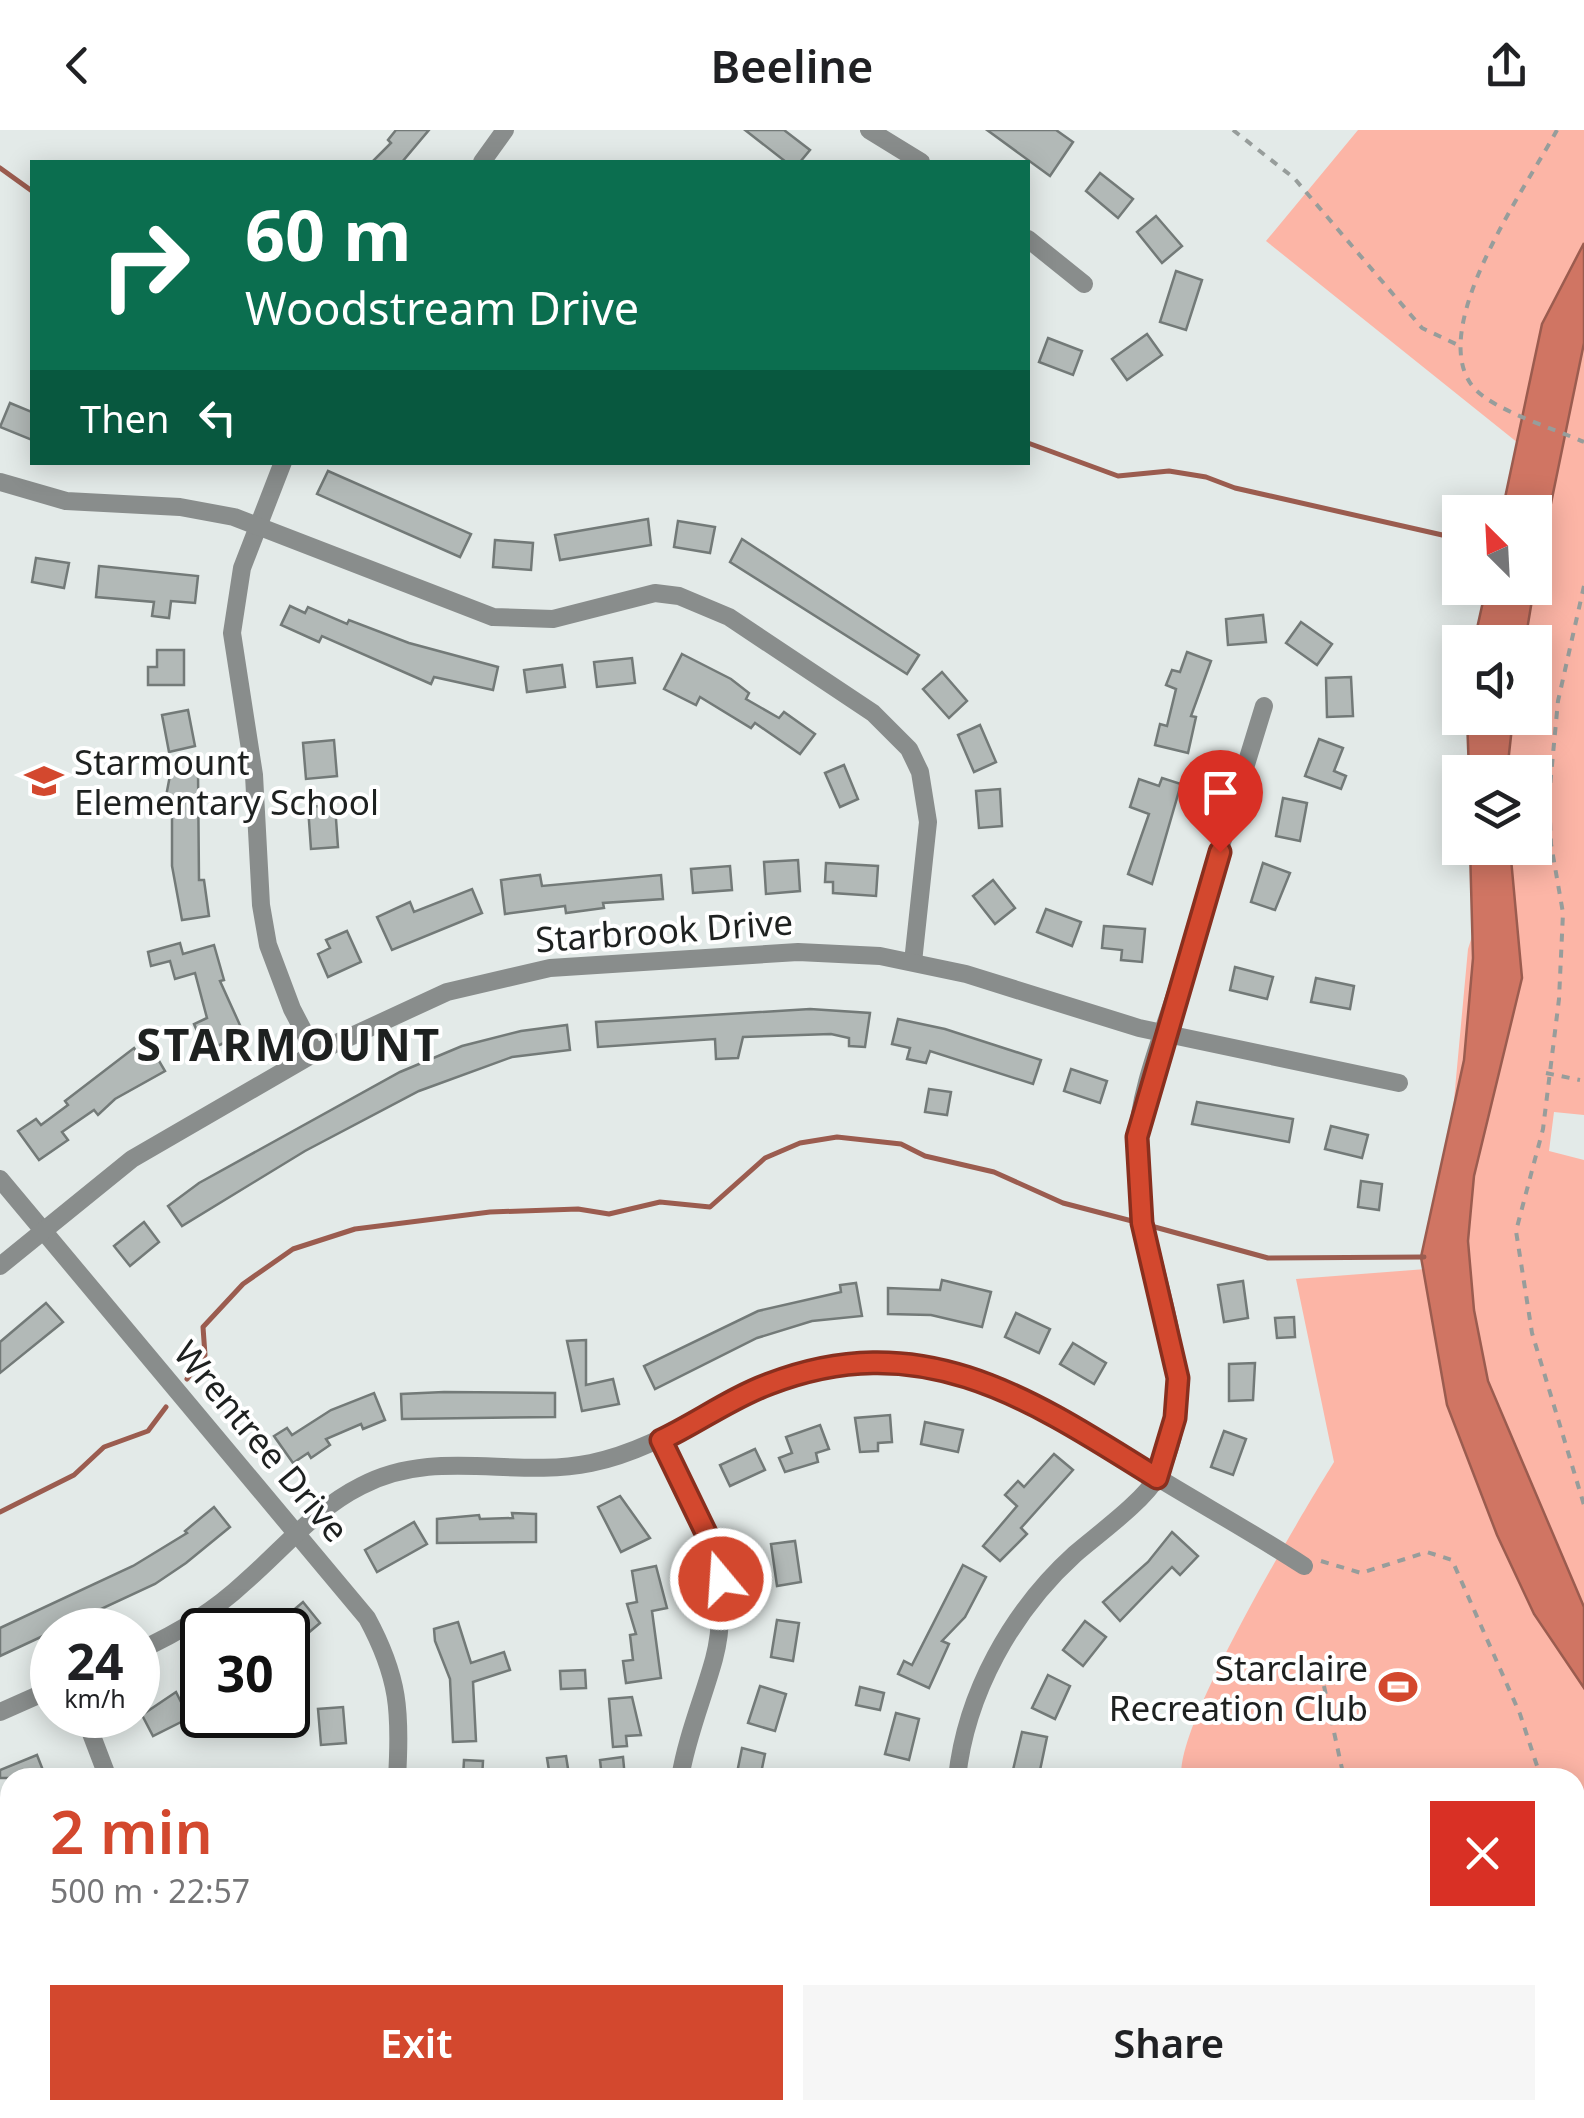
<!DOCTYPE html>
<html lang="en">
<head>
<meta charset="utf-8">
<style>
	:root { --surface:#fff; --page:#f6f6f6; --text:#202124; --muted:#757577; --accent:#d3482e }
	body { margin:0; font-family:"Noto Sans",sans-serif; background:var(--page); color:var(--text); height:100vh; display:flex; flex-direction:column; font-size:38px; white-space:nowrap }
	* { box-sizing:border-box; margin:0 }
	p { font-size:32px; color:var(--muted) }
	.icon { flex:none; width:55px; height:55px; fill:none; stroke:currentColor; stroke-width:2; stroke-linecap:round; stroke-linejoin:round }
	.map { position:relative; flex:1; overflow:hidden }
	.panel { position:absolute; left:0px; top:1638px; width:1585px; height:352px; display:flex; flex-direction:column; background:var(--surface); border-radius:30px 30px 0 0; box-shadow:0 5px 25px #0003 }
	.panel>* { flex:none }
	.guide { position:absolute; left:30px; top:30px; width:1000px; height:305px; border-radius:0px; box-shadow:0 5px 25px #0003; background:#0b6e4f; color:#fff; overflow:hidden }
	.needle { width:65px; rotate:336deg }
	.fabs { position:absolute; left:1442px; top:365px; display:grid; gap:20px }
	.fabs a { display:grid; place-items:center; width:110px; height:110px; border-radius:0px; background:var(--surface); box-shadow:0 5px 25px #0003; font-size:50px }
	.speed { position:absolute; left:30px; top:1478px; display:flex; gap:20px; font-size:50px; font-weight:700; text-align:center }
	.speed>* { display:grid; place-content:center; width:130px; height:130px; border-radius:50%; background:var(--surface); box-shadow:0 5px 25px #0003; line-height:1 }
	.speed small { font-size:25px; font-weight:400 }
	.speed .limit { border:5px solid #111; border-radius:15px; background:#fff; color:#111 }
	.pin { position:absolute; display:grid; place-items:center; width:85px; height:85px; color:#fff; margin:-102px -42px; border-radius:50% 50% 50% 0; rotate:-45deg; box-shadow:0 0 10px #0007 }
	.pin .icon { rotate:45deg }
	.me { position:absolute; width:110px; margin:-55px; rotate:342deg; stroke-linejoin:round; filter:drop-shadow(0 0 8px #0008) }
	.turn { display:flex; align-items:center; gap:35px; height:210px; padding:0 50px; font-size:45px }
	.turn .icon { width:130px; height:130px; stroke-width:2.5 }
	.turn b { display:block; font-size:70px; line-height:85px }
	.then { display:flex; align-items:center; height:95px; padding:0 50px; background:#0003; gap:20px; font-size:38px }
	.round { display:grid; place-items:center; flex:none; width:105px; height:105px; border-radius:0px; background:var(--page) }
	.overview { display:flex; align-items:center; justify-content:space-between; height:170px; padding:0 50px }
	h1 { font-size:60px; font-weight:600; line-height:75px; color:var(--accent) }
	.action { display:flex; gap:20px; margin-top:auto; padding:20px 50px }
	.action a { flex:1; height:115px; border-radius:0px; background:var(--accent); color:#fff; font-size:40px; font-weight:600; line-height:115px; text-align:center }
	.action a+a { background:var(--page); color:var(--text) }
	header { display:flex; justify-content:space-between; align-items:center; height:130px; padding:0 50px; background:var(--surface); font-size:45px; font-weight:600 }
	.map>svg:first-child { display:block }
	.green { fill:#fcb5a6 }
	.water { fill:#d07563; stroke:#9b5c4f; stroke-width:2.5 }
	.lines { fill:none; stroke-linecap:round; stroke-linejoin:round }
	.stream { stroke:#9b5c4f; stroke-width:5 }
	.building { fill:#b2b9b7; stroke:#737a78; stroke-width:2.5 }
	.path { stroke:#979d9b; stroke-width:4; stroke-dasharray:8 8; stroke-linecap:butt }
	.minor { stroke:#898d8c; stroke-width:18 }
	.route-casing { stroke:#892f1e; stroke-width:25 }
	.route { stroke:#d3482e; stroke-width:18 }
	.labels { text-anchor:middle; dominant-baseline:central; stroke-width:8; stroke-linejoin:round; paint-order:stroke }
	.poi-label { font-size:35px; fill:#1e2120; stroke:#fff; text-anchor:start }
	.street-label { font-size:35px; fill:#1e2120; stroke:#fff }
	.district-label { font-size:45px; font-weight:bold; letter-spacing:2.5px; fill:#1e2120; stroke:#fff }
</style>
</head>
<body>
<header><svg class="icon" aria-label="back" viewBox="0 0 24 24"><path d="M15 5l-7 7 7 7"/></svg>Beeline<svg class="icon" aria-label="share" viewBox="0 0 24 24"><path d="M12 15V3M7 8l5-5 5 5M5 13v7h14v-7"/></svg></header>
<div class="map">
<svg width="1584" height="1988" viewBox="0 0 1584 1988">
	<rect width="100%" height="100%" fill="#e3eae8"/>
	<path class="green" d="M1358,0h226v985l-30,-3 -5,39 35,9v958h-93l-6,-8h90v-332h-393c-10,-48 121,-266 152,-316l-38,-183 156,-12 -8,-59 24,-259 17,-53 -5,-48h55v-76h-61l-5,-54h66v-76h-52l12,-54h40v-76l-12,-65 -257,-206z"/>
	<g class="water">
		<polygon points="1584,113 1584,213 1535,451 1535,382 1502,382 1542,194"/>
		<polygon points="1486,458 1534,458 1525,512 1474,512"/>
		<polygon points="1467,588 1513,588 1507,642 1469,642"/>
		<polygon points="1470,718 1510,718 1522,848 1474,1046 1468,1111 1474,1180 1488,1251 1584,1477 1584,1558 1534,1484 1497,1405 1447,1275 1421,1127 1464,930 1473,828"/>
	</g>
	<g class="lines">
		<g class="stream">
			<polyline points="0,38 32,61"/>
			<polyline points="1028,313 1118,346 1169,341 1206,347 1235,358 1460,409"/>
			<polyline points="1151,1096 1268,1128 1424,1127"/>
			<polyline points="187,1249 205,1225 203,1197 243,1154 293,1119 355,1099 490,1082 578,1079 609,1084 660,1072 710,1077 765,1028 800,1013 837,1007 901,1014 925,1026 994,1042 1063,1073 1132,1091"/>
			<polyline points="0,1382 74,1345 104,1317 148,1301 166,1277"/>
			<polyline points="1477,1980 1483,1988"/>
		</g>
	</g>
	<g class="building">
		<polygon points="396,0 429,0 402,32 372,32 391,13 388,10"/>
		<polygon points="745,0 784,0 810,20 800,32 786,32"/>
		<polygon points="987,0 1056,0 1073,12 1050,46"/>
		<polygon points="1100,43 1133,69 1118,88 1086,61"/>
		<polygon points="1156,86 1182,116 1162,133 1137,102"/>
		<polygon points="1176,141 1202,150 1186,200 1160,192"/>
		<polygon points="1147,204 1162,225 1127,250 1112,229"/>
		<polygon points="1048,208 1082,221 1073,245 1039,232"/>
		<polygon points="10,273 32,282 32,310 0,297"/>
		<polygon points="328,341 471,404 460,427 317,364"/>
		<polygon points="648,389 651,415 560,430 555,405"/>
		<polygon points="678,391 715,397 710,423 674,417"/>
		<polygon points="742,409 919,525 907,544 730,432"/>
		<polygon points="495,410 533,413 531,440 493,437"/>
		<polygon points="36,428 69,433 64,458 32,452"/>
		<polygon points="99,436 198,446 195,473 171,471 169,488 152,486 154,472 96,467"/>
		<polygon points="290,476 305,483 308,477 347,494 349,490 409,513 498,537 493,560 434,547 431,554 322,506 319,512 281,495"/>
		<polygon points="1263,485 1266,512 1228,515 1226,489"/>
		<polygon points="1301,492 1332,514 1317,535 1286,513"/>
		<polygon points="157,520 184,520 184,555 148,555 148,537 157,537"/>
		<polygon points="1187,522 1211,531 1191,586 1196,587 1188,623 1155,615 1160,594 1167,596 1176,559 1166,555 1172,540 1180,542"/>
		<polygon points="682,524 731,549 749,563 746,569 779,588 784,582 815,604 800,624 755,593 751,598 700,567 696,575 664,559"/>
		<polygon points="632,528 635,553 597,557 594,532"/>
		<polygon points="562,535 565,557 527,562 524,540"/>
		<polygon points="942,542 967,571 949,588 923,559"/>
		<polygon points="1351,547 1353,586 1327,587 1326,548"/>
		<polygon points="188,580 195,616 169,622 162,585"/>
		<polygon points="980,595 996,632 974,642 958,605"/>
		<polygon points="1319,609 1343,618 1334,641 1346,646 1341,659 1305,646"/>
		<polygon points="334,610 337,646 306,649 303,613"/>
		<polygon points="844,635 858,669 840,677 825,643"/>
		<polygon points="171,640 198,641 199,750 204,750 209,786 182,790 172,736 172,677 164,677"/>
		<polygon points="1162,648 1181,654 1152,754 1128,744 1149,684 1130,677 1139,649 1159,656"/>
		<polygon points="1000,659 1002,696 979,698 976,661"/>
		<polygon points="1283,668 1307,673 1300,711 1276,706"/>
		<polygon points="335,675 338,717 311,719 308,677"/>
		<polygon points="798,730 800,761 766,764 764,732"/>
		<polygon points="826,733 878,736 876,766 833,763 833,752 825,752"/>
		<polygon points="1263,733 1290,743 1275,780 1251,772"/>
		<polygon points="730,736 732,760 693,763 691,739"/>
		<polygon points="540,745 542,756 661,745 663,769 603,773 604,778 566,783 565,776 505,784 501,750"/>
		<polygon points="993,750 1015,778 995,794 973,766"/>
		<polygon points="472,759 482,783 392,820 377,787 410,772 414,782"/>
		<polygon points="1046,779 1081,792 1072,816 1037,802"/>
		<polygon points="1104,796 1145,799 1142,832 1121,830 1122,820 1102,818"/>
		<polygon points="347,801 361,832 328,847 318,824 330,818 326,810"/>
		<polygon points="180,813 183,824 214,815 224,850 220,851 244,904 206,921 194,894 207,888 195,843 175,849 170,831 151,836 148,822"/>
		<polygon points="1235,837 1273,847 1267,869 1230,860"/>
		<polygon points="1316,848 1354,856 1350,879 1311,872"/>
		<polygon points="810,879 870,883 865,917 849,916 849,908 831,904 743,907 738,928 716,929 715,909 598,917 596,892"/>
		<polygon points="898,889 945,899 1041,930 1033,954 930,921 926,933 907,929 910,918 892,914"/>
		<polygon points="567,895 570,920 512,927 419,961 305,1021 182,1096 168,1076 199,1053 400,942 462,916 521,901"/>
		<polygon points="134,918 139,926 152,919 165,941 115,969 98,985 94,980 62,1002 68,1010 39,1030 18,1001 36,989 41,995 68,975 65,971"/>
		<polygon points="1071,939 1107,951 1100,973 1064,961"/>
		<polygon points="929,959 951,962 947,985 925,982"/>
		<polygon points="1197,972 1293,989 1289,1012 1192,994"/>
		<polygon points="1331,996 1368,1005 1362,1028 1325,1019"/>
		<polygon points="1361,1051 1382,1054 1379,1080 1358,1077"/>
		<polygon points="144,1092 159,1112 130,1136 114,1116"/>
		<polygon points="942,1150 991,1162 982,1197 931,1185 888,1184 888,1158 940,1160"/>
		<polygon points="1243,1151 1248,1188 1224,1192 1218,1155"/>
		<polygon points="856,1153 862,1186 812,1191 757,1208 655,1259 644,1236 758,1181 841,1162 840,1155"/>
		<polygon points="46,1173 63,1192 0,1243 0,1212"/>
		<polygon points="1016,1183 1050,1199 1039,1223 1005,1207"/>
		<polygon points="1294,1187 1295,1207 1277,1208 1275,1188"/>
		<polygon points="586,1210 586,1255 613,1249 619,1274 582,1281 567,1211"/>
		<polygon points="1073,1213 1106,1233 1094,1254 1060,1234"/>
		<polygon points="1255,1233 1253,1270 1229,1271 1229,1234"/>
		<polygon points="444,1262 555,1263 555,1287 402,1289 401,1264"/>
		<polygon points="374,1263 385,1290 363,1299 361,1294 326,1309 330,1315 311,1328 308,1323 293,1333 274,1306 287,1298 292,1305 331,1280"/>
		<polygon points="890,1285 892,1312 878,1313 878,1321 860,1322 855,1288"/>
		<polygon points="925,1292 963,1300 958,1322 921,1314"/>
		<polygon points="820,1295 829,1319 816,1323 818,1332 785,1342 779,1328 792,1323 786,1307"/>
		<polygon points="1224,1301 1246,1309 1233,1345 1211,1337"/>
		<polygon points="755,1319 765,1340 730,1356 720,1335"/>
		<polygon points="1054,1324 1073,1340 1021,1398 1027,1404 1000,1431 983,1416 1017,1376 1005,1365 1018,1351 1024,1357"/>
		<polygon points="620,1366 650,1408 621,1422 598,1377"/>
		<polygon points="214,1377 230,1397 186,1433 155,1454 0,1526 0,1498 133,1436 187,1403 185,1401"/>
		<polygon points="512,1383 536,1384 536,1412 437,1413 437,1389 479,1385 480,1389 513,1388"/>
		<polygon points="414,1392 427,1414 377,1442 365,1420"/>
		<polygon points="1172,1402 1198,1426 1180,1445 1172,1437 1120,1491 1103,1472 1148,1432"/>
		<polygon points="795,1411 801,1452 777,1456 771,1414"/>
		<polygon points="963,1435 986,1447 965,1487 942,1511 949,1514 929,1558 898,1544 904,1531 912,1535"/>
		<polygon points="656,1436 667,1478 652,1481 661,1548 626,1553 623,1531 633,1530 630,1505 636,1504 627,1474 637,1472 632,1441"/>
		<polygon points="303,1472 320,1493 288,1520 288,1500 270,1500"/>
		<polygon points="777,1490 799,1493 793,1531 771,1527"/>
		<polygon points="1085,1491 1106,1507 1083,1536 1063,1520"/>
		<polygon points="458,1492 471,1533 504,1522 510,1540 473,1552 476,1611 453,1612 450,1549 435,1511 434,1499"/>
		<polygon points="585,1540 586,1558 561,1559 560,1541"/>
		<polygon points="1048,1545 1070,1556 1055,1589 1032,1578"/>
		<polygon points="760,1556 786,1564 775,1601 748,1593"/>
		<polygon points="860,1557 884,1563 880,1580 856,1575"/>
		<polygon points="176,1562 189,1588 153,1606 142,1585"/>
		<polygon points="632,1567 641,1605 626,1606 627,1616 613,1617 609,1569"/>
		<polygon points="343,1577 346,1613 321,1615 318,1579"/>
		<polygon points="896,1583 919,1589 909,1630 885,1624"/>
		<polygon points="1022,1602 1047,1607 1039,1645 1013,1640"/>
		<polygon points="742,1618 765,1624 760,1648 736,1648"/>
		<polygon points="37,1625 46,1648 0,1648 0,1640"/>
		<polygon points="566,1626 569,1645 550,1647 547,1628"/>
		<polygon points="623,1627 625,1648 602,1648 600,1630"/>
		<polygon points="464,1630 483,1631 482,1648 463,1648"/>
	</g>
	<g class="lines">
		<g class="path">
			<polyline points="1233,0 1294,48 1422,198 1458,215"/>
			<path d="M1557,0c-30,56 -133,200 -83,258 21,23 81,41 110,54"/>
			<polyline points="1584,456 1558,571 1549,667 1551,714 1563,783 1559,869 1543,999 1516,1101 1532,1203 1584,1375"/>
			<polyline points="1546,943 1580,950"/>
			<polyline points="1321,1431 1361,1443 1427,1422 1452,1430 1520,1584 1541,1648"/>
			<polyline points="1324,1556 1344,1648"/>
			<polyline points="1575,1884 1584,1919"/>
		</g>
		<g class="minor">
			<polyline points="869,0 921,32"/>
			<polyline points="482,32 505,0"/>
			<polyline points="1028,109 1084,154"/>
			<polyline points="283,332 242,438 232,503 254,645 261,775 268,815 292,879 315,923"/>
			<polyline points="0,352 66,371 180,377 234,387 493,487 553,489 655,463 679,466 729,487 873,583 909,619 920,642 928,692 913,832"/>
			<path d="M0,1049l367,439c32,59 34,94 30,160"/>
			<polyline points="0,1136 132,1029 315,923 447,862 550,838 798,822 880,826 966,844 1139,898 1399,953"/>
			<path d="M661,1310c35,73 75,136 53,219 -11,40 -27,77 -34,119"/>
			<path d="M138,1521c38,-17 76,-40 107,-69 38,-33 70,-73 116,-96 74,-39 152,-7 230,-23 78,-16 138,-71 214,-92 133,-36 242,39 350,105 49,30 100,58 149,90"/>
			<polyline points="0,1582 52,1559"/>
			<polyline points="84,1585 108,1648"/>
			<path d="M957,1648c9,-85 55,-167 118,-224 23,-20 68,-52 83,-78 56,-103 -27,-224 -21,-334 2,-51 25,-105 40,-153 29,-95 58,-189 87,-283"/>
			<polyline points="164,1980 168,1988"/>
			<polyline points="461,1980 464,1988"/>
			<polyline points="760,1980 765,1988"/>
			<polyline points="1288,1980 1297,1988"/>
			<polyline points="954,1988 957,1980"/>
		</g>
	</g>
	<g class="lines">
		<g class="route-casing">
			<path id="route" d="M721,1449l-14,-44 -46,-95c36,-17 70,-42 108,-56 153,-59 262,15 388,94l18,-60 3,-40 -36,-155 -5,-86 83,-285"/>
		</g>
		<use href="#route" class="route"/>
	</g>
	<defs>
		<g id="school-bare" transform="scale(3)"><path d="M0-5L7-2L0 1L-7-2ZM-4 1L0 2.5L4 1V4Q0 6-4 4Z" fill="#d3482e" stroke="#fff" stroke-width="2.5" paint-order="stroke"/></g>
		<g id="stadium-bare" transform="scale(3)"><path d="M0-5a6.5 5 0 1 0 0 10a6.5 5 0 1 0 0-10ZM-3.5-1.8h7v3.6h-7Z" fill="#d3482e" stroke="#fff" stroke-width="2.5" paint-order="stroke"/></g>
	</defs>
	<g fill-rule="evenodd">
		<use href="#school-bare" x="44" y="651"/>
		<use href="#stadium-bare" x="1398" y="1557"/>
	</g>
	<g class="labels">
		<g class="poi-label">
			<text x="74" y="631">Starmount<tspan x="74" dy="40">Elementary School</tspan></text>
			<text x="1368" y="1537" text-anchor="end">Starclaire<tspan x="1368" dy="40">Recreation Club</tspan></text>
		</g>
		<g class="street-label">
			<text transform="translate(664 800) rotate(-4)">Starbrook Drive</text>
			<text transform="translate(262 1311) rotate(50)">Wrentree Drive</text>
		</g>
		<g class="district-label">
			<text x="289" y="913">STARMOUNT</text>
		</g>
	</g>
</svg>
<div class="fabs">
<a><svg class="needle" viewBox="-14 -14 28 28"><path d="M0-13l5 13h-10z" fill="#e53935"/><path d="M0 13l5-13h-10z" fill="#757577"/></svg></a>
<a><svg class="icon" aria-label="sound" viewBox="0 0 24 24"><path d="M4 9h4l5-4v14l-5-4H4zM17 9q2 3 0 6"/></svg></a>
<a><svg class="icon" aria-label="layers" viewBox="0 0 24 24"><path d="M12 4l9 5-9 5-9-5zM3 14l9 5 9-5"/></svg></a>
</div>
<div class="speed"><div>24<small>km/h</small></div><div class="limit">30</div></div>
<div class="pin" style="left:1220px;top:722px;background:#d93025"><svg class="icon" aria-label="arrive" viewBox="0 0 24 24"><path d="M6 21V4h12l-3 4 3 4H6"/></svg></div>
<svg class="me" style="left:721px;top:1449px" viewBox="-20 -20 40 40"><circle r="17" fill="#d3482e" stroke="#fff" stroke-width="3"/><path d="M0-11L8 9 0 5-8 9z" fill="#fff"/></svg>
<div class="guide">
<div class="turn"><svg class="icon" aria-label="right" viewBox="0 0 24 24"><path d="M7 20v-9h11M14 6l5 5-5 5"/></svg><div><b>60 m</b>Woodstream Drive</div></div>
<div class="then">Then<svg class="icon" aria-label="left" viewBox="0 0 24 24"><path d="M17 20v-9H6M10 6l-5 5 5 5"/></svg></div>
</div>
<section class="panel">
<div class="overview"><div><h1>2 min</h1><p>500 m · 22:57</p></div><a class="round" style="background:#d93025;color:#fff"><svg class="icon" aria-label="close" viewBox="0 0 24 24"><path d="M6 6l12 12M18 6L6 18"/></svg></a></div>
<div class="action"><a>Exit</a><a>Share</a></div>
</section>
</div>
</body>
</html>
